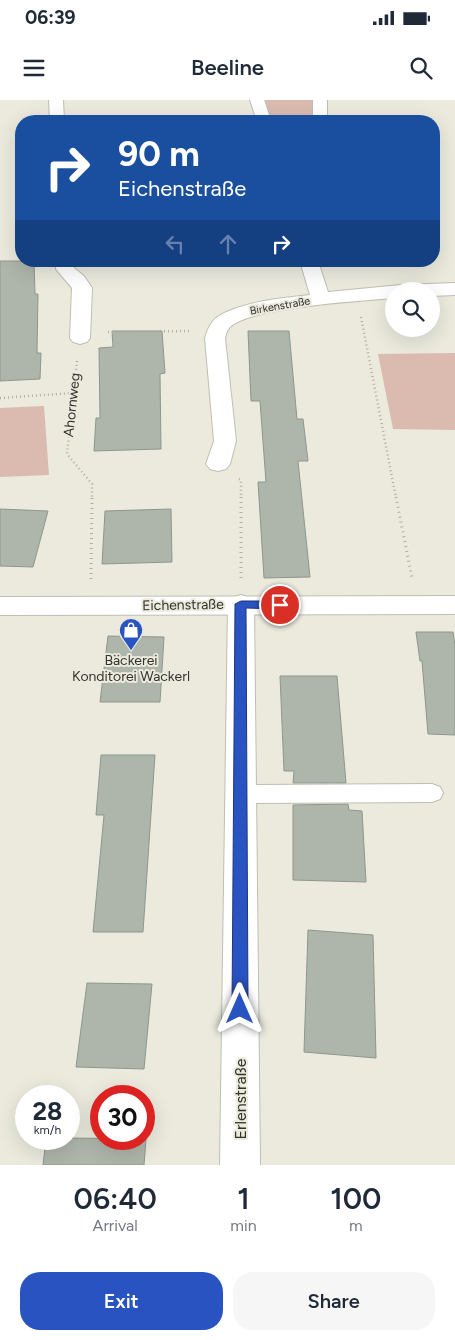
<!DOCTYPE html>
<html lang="en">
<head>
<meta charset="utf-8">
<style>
	:root { --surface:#fff; --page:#f6f6f7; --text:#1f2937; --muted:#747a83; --accent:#2a53c2 }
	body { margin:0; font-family:Figtree,sans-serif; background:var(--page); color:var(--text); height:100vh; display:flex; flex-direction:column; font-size:19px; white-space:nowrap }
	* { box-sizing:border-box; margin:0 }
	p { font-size:16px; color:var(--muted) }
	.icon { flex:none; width:28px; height:28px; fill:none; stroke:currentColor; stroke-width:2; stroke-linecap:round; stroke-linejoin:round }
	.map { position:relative; height:1065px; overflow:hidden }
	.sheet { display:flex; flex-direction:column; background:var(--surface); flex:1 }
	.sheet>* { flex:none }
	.hud { position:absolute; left:15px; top:15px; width:425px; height:152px; border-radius:20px; box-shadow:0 5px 20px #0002; background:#1a4fa0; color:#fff; overflow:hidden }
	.controls { position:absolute; left:385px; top:182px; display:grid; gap:10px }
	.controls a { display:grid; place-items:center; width:55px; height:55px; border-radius:50%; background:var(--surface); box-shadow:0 5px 20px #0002; font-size:25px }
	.speed { position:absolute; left:15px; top:985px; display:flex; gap:10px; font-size:25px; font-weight:700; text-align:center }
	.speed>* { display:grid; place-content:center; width:65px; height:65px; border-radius:50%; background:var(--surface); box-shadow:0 5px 20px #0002; line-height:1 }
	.speed small { font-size:12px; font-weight:400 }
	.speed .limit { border:8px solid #d22; background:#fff; color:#111 }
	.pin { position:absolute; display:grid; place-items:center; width:42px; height:42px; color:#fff; margin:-21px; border:2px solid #fff; border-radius:50%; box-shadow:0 1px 5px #0007 }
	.me { position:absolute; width:55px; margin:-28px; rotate:0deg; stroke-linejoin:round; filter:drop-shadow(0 0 4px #0008) }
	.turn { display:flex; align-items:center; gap:18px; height:105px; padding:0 20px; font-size:22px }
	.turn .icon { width:65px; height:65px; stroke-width:2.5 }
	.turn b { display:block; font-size:35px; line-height:42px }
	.lanes { display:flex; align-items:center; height:48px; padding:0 20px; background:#0003; justify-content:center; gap:25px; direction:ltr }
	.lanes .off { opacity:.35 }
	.eta { display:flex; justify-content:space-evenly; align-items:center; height:85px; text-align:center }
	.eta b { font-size:30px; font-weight:600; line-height:35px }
	.primary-button { display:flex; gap:10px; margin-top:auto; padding:10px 20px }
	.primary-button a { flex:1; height:58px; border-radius:20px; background:var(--accent); color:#fff; font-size:20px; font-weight:600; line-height:58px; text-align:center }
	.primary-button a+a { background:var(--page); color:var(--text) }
	.status { display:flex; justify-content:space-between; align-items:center; height:35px; padding:0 25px; background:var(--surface); direction:ltr }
	.status svg { height:14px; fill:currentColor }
	header { display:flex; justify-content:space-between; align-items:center; height:65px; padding:0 20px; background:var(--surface); font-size:22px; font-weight:600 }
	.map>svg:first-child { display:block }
	.green { fill:#dbbab0 }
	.building { fill:#aeb5aa; stroke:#8f978c }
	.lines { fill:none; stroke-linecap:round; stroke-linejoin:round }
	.lane-casing { stroke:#c0beb2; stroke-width:2 }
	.street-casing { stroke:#c0beb2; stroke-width:2 }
	.secondary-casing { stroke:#c0beb2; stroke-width:2 }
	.path-far1 { stroke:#afaea4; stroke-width:2.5; stroke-dasharray:1 3; stroke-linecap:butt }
	.path { stroke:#afaea4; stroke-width:3; stroke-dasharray:1 4; stroke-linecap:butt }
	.lane { fill:#fff; fill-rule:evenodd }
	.street { fill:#fff; fill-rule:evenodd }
	.secondary { fill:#fff; fill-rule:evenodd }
	.route { fill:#2a53c2; stroke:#1b367e }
	.labels { text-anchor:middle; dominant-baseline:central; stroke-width:4; stroke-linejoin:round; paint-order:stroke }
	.far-street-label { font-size:11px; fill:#33322d; stroke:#ebeadd }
	.street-label { font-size:14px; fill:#33322d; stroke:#ebeadd }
	.poi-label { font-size:14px; fill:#33322d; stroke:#ebeadd }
	.near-street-label { font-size:16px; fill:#33322d; stroke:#ebeadd }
</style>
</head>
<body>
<div class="status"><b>06:39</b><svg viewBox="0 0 49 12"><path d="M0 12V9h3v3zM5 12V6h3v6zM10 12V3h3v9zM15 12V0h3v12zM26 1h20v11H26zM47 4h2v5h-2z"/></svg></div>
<header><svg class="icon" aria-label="menu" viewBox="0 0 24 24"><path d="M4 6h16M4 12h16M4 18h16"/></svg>Beeline<svg class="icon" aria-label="search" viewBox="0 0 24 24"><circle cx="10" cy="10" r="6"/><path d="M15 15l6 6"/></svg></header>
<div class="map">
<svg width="455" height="1065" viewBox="0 0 455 1065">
	<rect width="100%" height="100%" fill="#ebeadd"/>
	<g class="green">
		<polygon points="265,0 313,0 314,21 271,21"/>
		<polygon points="455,253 455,330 393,329 378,254"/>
		<polygon points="44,306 49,375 0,377 0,308"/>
	</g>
	<g class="building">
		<polygon points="0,161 34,161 35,194 38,194 37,253 41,253 40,279 0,281"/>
		<polygon points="112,231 162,231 165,273 160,274 161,349 94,351 96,318 100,318 99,248 113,247"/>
		<polygon points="248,231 289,231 297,319 303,319 308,361 298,361 310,477 264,478 258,382 266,382 260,301 251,301"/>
		<polygon points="0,409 48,411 33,467 0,466"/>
		<polygon points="171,409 172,462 102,464 105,411"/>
		<polygon points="416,532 453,532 455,545 455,635 428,634 422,561 420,561"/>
		<polygon points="108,536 164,537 160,602 100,602"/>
		<polygon points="280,576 337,576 346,683 293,683 294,671 284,671"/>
		<polygon points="101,655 155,655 143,832 93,832 104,715 96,715"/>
		<polygon points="348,704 349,710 362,711 366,782 293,780 293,705"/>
		<polygon points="308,830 373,835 376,958 304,952"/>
		<polygon points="87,883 152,884 144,969 76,967"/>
		<polygon points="69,1038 146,1039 144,1065 43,1065 46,1039"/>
	</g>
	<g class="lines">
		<g class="lane-casing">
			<polygon id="lane" points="432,684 440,687 443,693 440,699 432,702 240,703 232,700 229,694 232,688 240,685"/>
		</g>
		<g class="street-casing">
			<g id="street">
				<polygon points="49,0 63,0 64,21 50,21"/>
				<polygon points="250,0 264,0 271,21 257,21"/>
				<rect x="313" y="0" width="14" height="21"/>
				<polygon points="56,161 74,161 74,168 84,176 92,188 90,238 87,242 80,244 73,242 70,238 72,188 56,169"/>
				<path d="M300,161h18l10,31 73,-7 54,-2v12l-24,1v-5h-37v7c-34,3 -142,9 -164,29 -3,3 -4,7 -5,11l11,103 -6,23 -4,5 -8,2 -8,-2 -4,-5 8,-23 -9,-103c2,-7 5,-15 11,-20 22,-16 67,-20 94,-23z"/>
				<polygon points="241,495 250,498 254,504 260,1065 220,1065 228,504 232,498"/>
			</g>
		</g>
		<g class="secondary-casing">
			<polygon id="secondary" points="455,496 455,514 0,515 0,497"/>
		</g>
		<g class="path-far1">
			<polyline points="361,217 396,398"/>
			<polyline points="108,232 189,231"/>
			<polyline points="77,261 67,354 92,384 92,398"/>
			<polyline points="0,298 73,293"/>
			<polyline points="239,379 241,380 241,398"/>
		</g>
		<g class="path">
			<polyline points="241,397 241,479"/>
			<polyline points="396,397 412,478"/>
			<polyline points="91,479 92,397"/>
		</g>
		<use href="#lane" class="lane"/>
		<use href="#street" class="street"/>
		<use href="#secondary" class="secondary"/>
	</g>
	<polygon class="route" points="241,501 280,501 285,505 280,509 246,508 248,909 245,914 240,916 235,914 232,909 235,504"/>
	<defs>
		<g id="shop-pin" transform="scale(1.25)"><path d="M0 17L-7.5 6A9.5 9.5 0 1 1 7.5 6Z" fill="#2a53c2" stroke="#ebeadd"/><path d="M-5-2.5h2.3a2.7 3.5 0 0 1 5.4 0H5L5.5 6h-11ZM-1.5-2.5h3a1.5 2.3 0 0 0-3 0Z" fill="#fff"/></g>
	</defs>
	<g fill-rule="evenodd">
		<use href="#shop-pin" x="131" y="530"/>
	</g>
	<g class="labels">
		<g class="far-street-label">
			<text transform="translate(280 206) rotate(-10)">Birkenstraße</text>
		</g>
		<g class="street-label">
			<text transform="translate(72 305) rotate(-84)">Ahornweg</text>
			<text transform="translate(183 505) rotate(-1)">Eichenstraße</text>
		</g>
		<g class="poi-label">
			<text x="131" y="560">Bäckerei<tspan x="131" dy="16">Konditorei Wackerl</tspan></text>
		</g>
		<g class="near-street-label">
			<text transform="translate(240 999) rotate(-90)">Erlenstraße</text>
		</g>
	</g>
</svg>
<div class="controls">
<a><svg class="icon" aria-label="search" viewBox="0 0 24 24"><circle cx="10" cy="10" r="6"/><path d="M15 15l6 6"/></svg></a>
</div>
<div class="speed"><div>28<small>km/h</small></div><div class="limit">30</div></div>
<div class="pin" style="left:280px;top:505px;background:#d93025"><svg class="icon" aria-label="arrive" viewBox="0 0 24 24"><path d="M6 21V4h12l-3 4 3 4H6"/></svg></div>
<svg class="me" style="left:240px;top:909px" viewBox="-20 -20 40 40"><path d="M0-17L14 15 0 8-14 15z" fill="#2a53c2" stroke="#fff" stroke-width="4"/></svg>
<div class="hud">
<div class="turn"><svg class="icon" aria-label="right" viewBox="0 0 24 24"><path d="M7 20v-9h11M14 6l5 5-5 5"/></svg><div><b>90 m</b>Eichenstraße</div></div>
<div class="lanes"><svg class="icon off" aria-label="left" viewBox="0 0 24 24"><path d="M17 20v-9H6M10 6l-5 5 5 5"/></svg><svg class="icon off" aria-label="ahead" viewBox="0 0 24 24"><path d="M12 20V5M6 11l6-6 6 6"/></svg><svg class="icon" aria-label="right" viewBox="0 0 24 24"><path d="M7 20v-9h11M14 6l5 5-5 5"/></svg></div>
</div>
</div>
<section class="sheet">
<div class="eta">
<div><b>06:40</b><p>Arrival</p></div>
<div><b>1</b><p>min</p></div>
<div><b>100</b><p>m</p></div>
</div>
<div class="primary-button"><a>Exit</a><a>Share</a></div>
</section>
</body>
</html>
